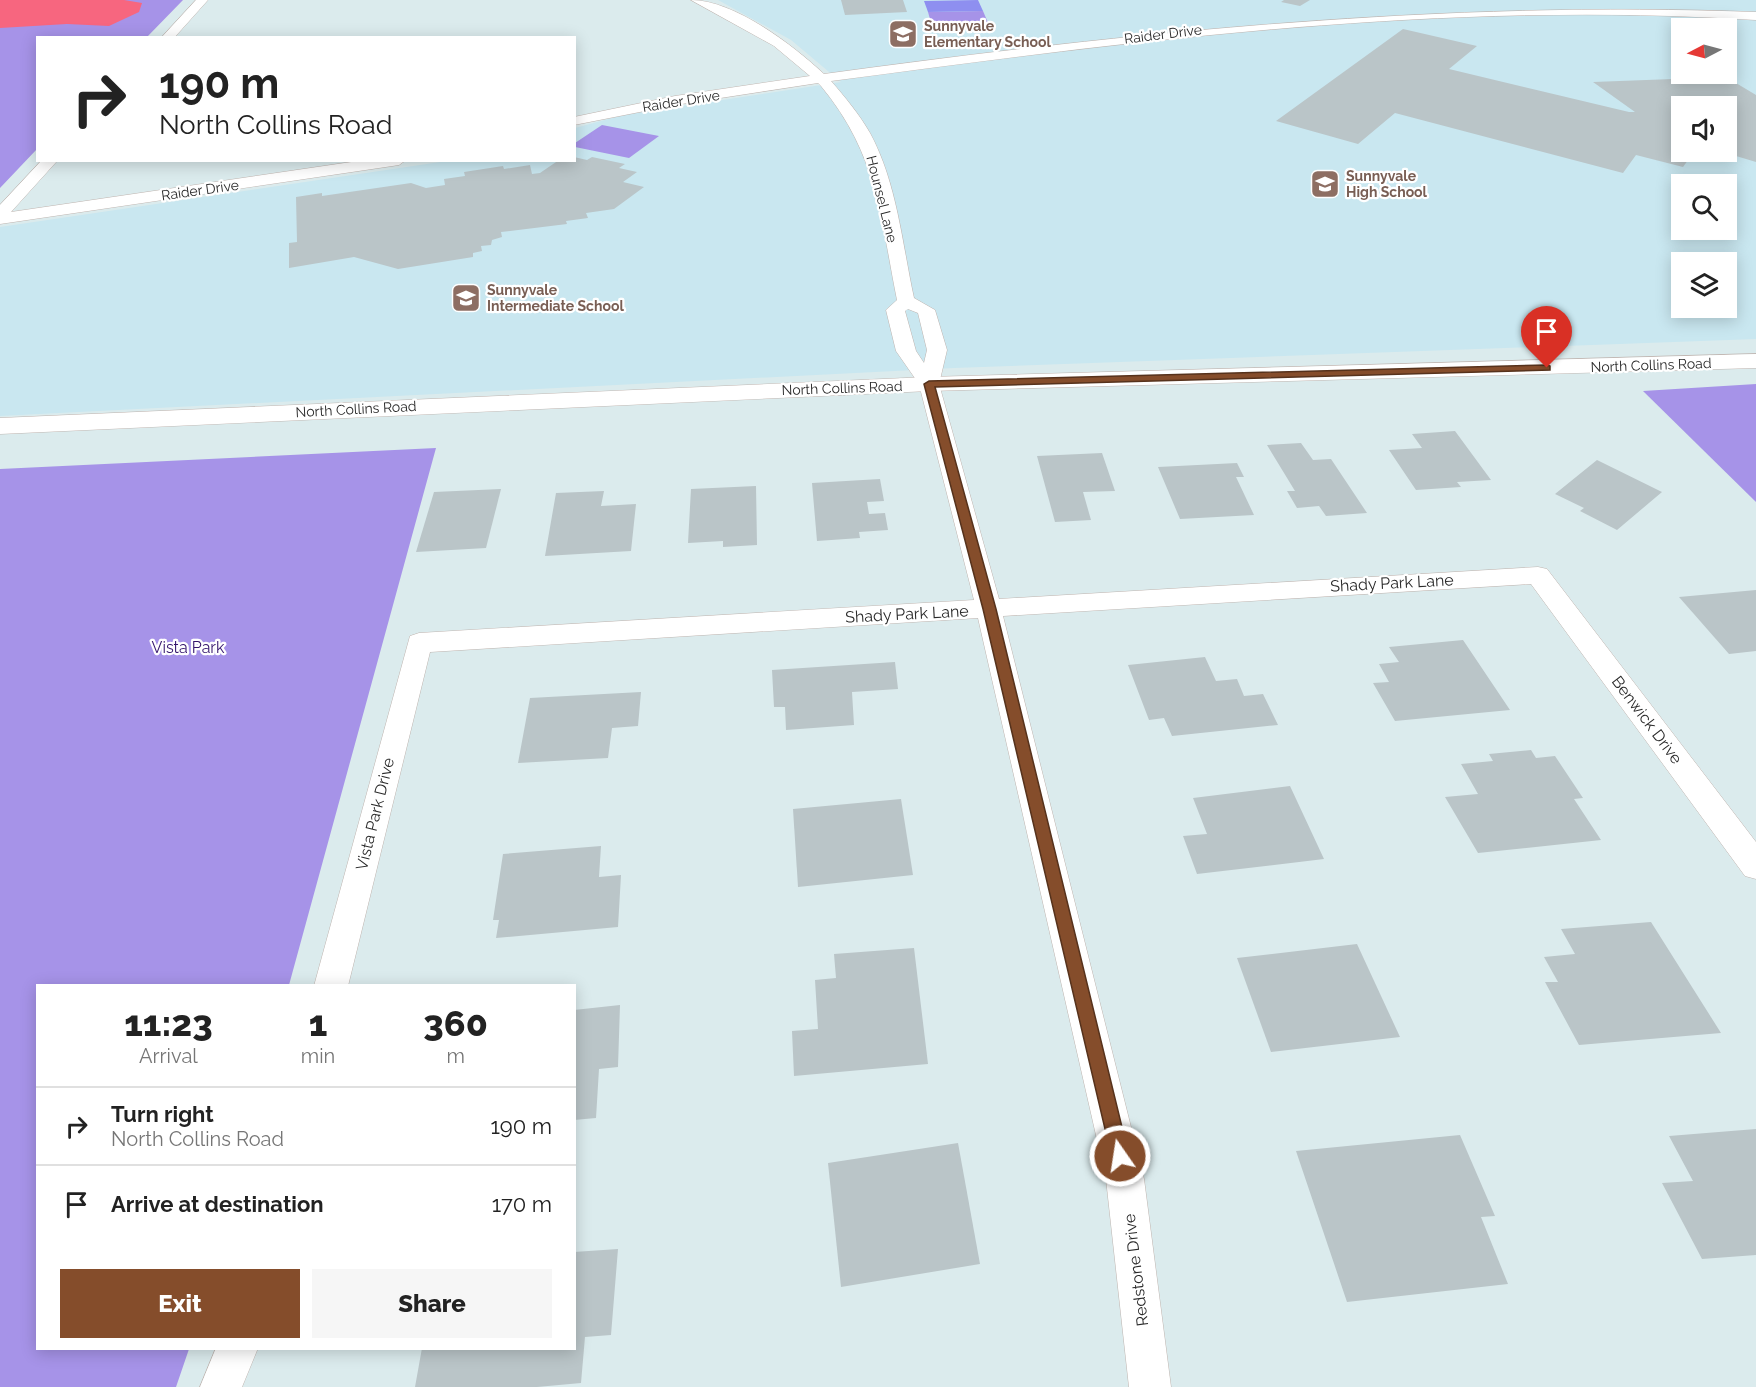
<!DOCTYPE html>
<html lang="en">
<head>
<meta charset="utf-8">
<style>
	:root { --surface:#fff; --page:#f6f6f6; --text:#222; --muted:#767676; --line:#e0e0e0; --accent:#854d2b }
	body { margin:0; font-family:Raleway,sans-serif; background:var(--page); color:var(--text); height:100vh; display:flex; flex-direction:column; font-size:22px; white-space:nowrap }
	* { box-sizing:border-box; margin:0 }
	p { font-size:20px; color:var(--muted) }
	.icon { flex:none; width:33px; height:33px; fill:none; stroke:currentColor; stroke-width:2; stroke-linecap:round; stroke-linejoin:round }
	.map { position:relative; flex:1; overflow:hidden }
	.drawer { position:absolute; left:36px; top:984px; width:540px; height:366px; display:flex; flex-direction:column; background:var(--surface); border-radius:0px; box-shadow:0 3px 15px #0003 }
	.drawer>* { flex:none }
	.hud { position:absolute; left:36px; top:36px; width:540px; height:126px; border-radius:0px; box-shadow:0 3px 15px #0003; background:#fff; color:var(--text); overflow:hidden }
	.needle { width:39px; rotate:264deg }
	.controls { position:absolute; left:1671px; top:18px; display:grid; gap:12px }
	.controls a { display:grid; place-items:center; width:66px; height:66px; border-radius:0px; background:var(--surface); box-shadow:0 3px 15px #0003; font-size:30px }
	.pin { position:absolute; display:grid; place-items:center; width:51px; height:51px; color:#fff; margin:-62px -26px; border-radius:50% 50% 50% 0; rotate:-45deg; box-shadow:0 0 6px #0007 }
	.pin .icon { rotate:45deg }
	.me { position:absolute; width:66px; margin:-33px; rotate:347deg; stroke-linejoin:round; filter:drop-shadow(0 0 4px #0008) }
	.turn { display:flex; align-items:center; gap:21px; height:126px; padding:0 24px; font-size:27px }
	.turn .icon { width:78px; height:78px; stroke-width:2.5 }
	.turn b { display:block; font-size:42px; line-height:51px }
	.eta { display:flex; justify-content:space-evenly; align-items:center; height:102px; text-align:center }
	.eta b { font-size:36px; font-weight:800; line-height:42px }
	.cta { display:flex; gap:12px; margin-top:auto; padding:12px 24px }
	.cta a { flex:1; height:69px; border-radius:0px; background:var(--accent); color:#fff; font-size:24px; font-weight:800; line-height:69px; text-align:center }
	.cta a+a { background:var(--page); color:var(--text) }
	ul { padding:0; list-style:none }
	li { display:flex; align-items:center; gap:18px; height:78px; padding:0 24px; border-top:2px solid var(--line) }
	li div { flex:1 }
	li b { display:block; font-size:22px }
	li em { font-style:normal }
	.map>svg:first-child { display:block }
	.education { fill:#c9e7f0; fill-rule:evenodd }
	.green { fill:#a693e8 }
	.pitch { fill:#8e8ff0 }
	.water { fill:#f7667f }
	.building { fill:#bac5c8 }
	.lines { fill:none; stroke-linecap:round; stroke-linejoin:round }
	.minor-casing { stroke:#bfb4af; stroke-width:1 }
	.tertiary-casing { stroke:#bfb4af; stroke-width:1 }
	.minor { fill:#fff; fill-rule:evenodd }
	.tertiary { fill:#fff; fill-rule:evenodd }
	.route { fill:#854d2b; stroke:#56321c; stroke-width:1.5 }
	.labels { text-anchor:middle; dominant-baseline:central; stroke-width:4.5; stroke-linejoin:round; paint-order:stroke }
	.far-education-label { font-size:14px; font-weight:bold; fill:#785e54; stroke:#fff; text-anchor:start }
	.far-street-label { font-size:14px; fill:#2a2a2a; stroke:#fff }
	.street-label { font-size:16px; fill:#2a2a2a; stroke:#fff }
	.park-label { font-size:16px; fill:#34156c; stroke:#fff }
</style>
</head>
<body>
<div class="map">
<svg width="1756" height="1387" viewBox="0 0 1756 1387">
	<rect width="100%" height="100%" fill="#dbebed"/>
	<path class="education" d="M718,0h1038v339l-802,29 -954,48v-189l447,-66 127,-1 1,-32 48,-13 218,-33 -50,-42zM1682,28h44v46h-44zM1682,106h44v46h-44zM1682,184h44v46h-44zM1682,262h44v46h-44z"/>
	<g class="green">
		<polygon points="0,0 183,0 147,37 38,38 37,149 0,188"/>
		<polygon points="983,11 989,25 932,26 928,12"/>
		<polygon points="602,125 659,136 629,158 575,147 575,143"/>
		<polygon points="1756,384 1756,502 1643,391"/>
		<polygon points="436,448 289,985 38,986 38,1348 189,1349 176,1387 0,1387 0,469"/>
	</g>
	<polygon class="pitch" points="978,0 983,11 928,12 924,1"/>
	<polygon class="water" points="0,0 124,0 142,3 139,12 109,26 67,24 0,28"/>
	<g class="building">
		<polygon points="841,0 903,0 907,12 845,15"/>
		<polygon points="1284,0 1310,0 1300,6 1281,2"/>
		<polygon points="1403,29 1477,46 1449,69 1629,112 1635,112 1593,82 1726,77 1756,95 1756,162 1726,153 1726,106 1682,106 1682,152 1694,152 1683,167 1636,155 1623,173 1395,113 1358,144 1276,121"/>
		<polygon points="574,157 587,160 592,157 625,164 619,168 637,172 623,182 644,187 614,209 586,213 588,218 566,221 567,224 501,232 502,237 492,240 491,245 481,246 482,251 473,253 473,257 398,269 354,257 289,268 289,243 297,242 296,197 322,193 322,196 411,183 426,188 445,185 444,179 465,176 464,172 503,166 504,169 530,165 532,174 540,173 559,160 574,160"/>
		<polygon points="1455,431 1491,480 1457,482 1461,487 1416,490 1389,450 1422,448 1412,434"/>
		<polygon points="1301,443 1313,460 1331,459 1367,513 1326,516 1319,506 1297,508 1287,491 1295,491 1267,445"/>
		<polygon points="1102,453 1115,491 1083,492 1091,520 1055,522 1037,456"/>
		<polygon points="1597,460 1662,492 1617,530 1580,511 1584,508 1555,494"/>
		<polygon points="1237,463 1244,477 1236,477 1254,515 1180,519 1158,467"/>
		<polygon points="880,479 884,501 867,502 869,514 885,513 888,530 859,532 860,538 817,541 812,483"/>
		<polygon points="756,486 757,545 723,547 723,541 688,543 691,489"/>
		<polygon points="501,489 486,548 416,552 434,492"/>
		<polygon points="604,491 601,506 636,504 631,551 545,556 556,493"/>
		<polygon points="1756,590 1756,651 1729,654 1679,597"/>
		<polygon points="1463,640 1510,710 1395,721 1373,683 1389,682 1379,664 1399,662 1389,647"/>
		<polygon points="1205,657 1216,681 1237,679 1244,696 1263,694 1278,725 1172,736 1164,718 1149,720 1128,665"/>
		<polygon points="895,662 898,689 852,692 854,725 786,730 785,707 774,707 772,670"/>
		<polygon points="641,692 638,726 612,728 608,758 518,763 530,698"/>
		<polygon points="1531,750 1536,758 1555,756 1583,798 1574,799 1601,840 1478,853 1445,797 1478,794 1461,764 1493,761 1489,754"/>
		<polygon points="1290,786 1324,859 1197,874 1183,836 1207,834 1193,798"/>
		<polygon points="901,799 913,875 798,887 793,809"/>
		<polygon points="601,846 599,877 621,875 618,927 496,938 499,920 493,920 503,854"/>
		<polygon points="1651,922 1721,1033 1579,1045 1545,982 1558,982 1544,957 1575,954 1561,929"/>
		<polygon points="1357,944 1400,1037 1271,1052 1237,958"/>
		<polygon points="914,948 928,1064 794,1076 792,1031 818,1029 815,980 836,978 834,954"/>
		<polygon points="620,1005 618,1067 599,1069 596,1118 574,1120 574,1010"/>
		<polygon points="1756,1129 1756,1255 1702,1259 1662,1183 1693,1181 1669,1136"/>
		<polygon points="1460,1135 1495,1216 1481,1217 1508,1284 1347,1302 1296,1151"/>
		<polygon points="958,1143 980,1264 841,1287 828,1163"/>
		<polygon points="618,1249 611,1335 585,1337 581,1383 537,1387 415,1387 422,1348 574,1348 574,1252"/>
	</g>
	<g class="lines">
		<g class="minor-casing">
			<g id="minor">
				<polygon points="196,0 208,0 174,38 161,38"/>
				<path d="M691,0c43,0 102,45 133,74 307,-42 622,-74 932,-62v8c-308,-20 -619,20 -925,61 14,16 28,33 39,52 27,50 32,110 44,165l21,12 12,40 -8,34 60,215 539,-32 9,2 209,273v37l-11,-3 -214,-292 -528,32 141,563 27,208h-42l-23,-208 -128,-561 -548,34 -82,334h-34l96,-350 9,-3 555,-33 -55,-216 -23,-33 -10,-41 11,-10c-17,-84 -19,-145 -76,-214l-3,-3 -143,22 -101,20v-8l101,-21 135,-20 -36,-30zM908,309l10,4 9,37 -3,13 -8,-12 -11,-40z"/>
				<polygon points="42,160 58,160 11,212 365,160 406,160 399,165 0,224 0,205"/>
				<polygon points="216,1348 258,1348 242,1387 200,1387"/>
			</g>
		</g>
		<g class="tertiary-casing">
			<polygon id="tertiary" points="1756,354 1756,368 929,391 0,434 0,418 929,377"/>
		</g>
		<use href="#minor" class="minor"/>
		<use href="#tertiary" class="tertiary"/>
	</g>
	<polygon class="route" points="1547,365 1550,366 1550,370 935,387 996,609 1129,1156 1126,1163 1120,1165 1113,1163 983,609 924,384 929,381"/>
	<defs>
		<g id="school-square" transform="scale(1.5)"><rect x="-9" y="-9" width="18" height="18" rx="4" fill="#8d6e63" stroke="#fff"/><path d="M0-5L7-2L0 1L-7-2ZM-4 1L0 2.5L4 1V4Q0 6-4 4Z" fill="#fff"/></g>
	</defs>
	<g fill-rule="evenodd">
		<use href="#school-square" x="903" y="34"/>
		<use href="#school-square" x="1325" y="184"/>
		<use href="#school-square" x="466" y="298"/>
	</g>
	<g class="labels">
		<g class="far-education-label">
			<text x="924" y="26">Sunnyvale<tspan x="924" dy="16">Elementary School</tspan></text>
			<text x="1346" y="176">Sunnyvale<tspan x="1346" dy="16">High School</tspan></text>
			<text x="487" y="290">Sunnyvale<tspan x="487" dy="16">Intermediate School</tspan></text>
		</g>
		<g class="far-street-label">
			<text transform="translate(1163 34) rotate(-7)">Raider Drive</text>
			<text transform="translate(681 101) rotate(-9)">Raider Drive</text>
			<text transform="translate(200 190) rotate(-8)">Raider Drive</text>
			<text transform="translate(882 199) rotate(76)">Hounsel Lane</text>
			<text transform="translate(1651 365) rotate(-2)">North Collins Road</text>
			<text transform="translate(842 388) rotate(-2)">North Collins Road</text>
			<text transform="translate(356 409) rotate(-3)">North Collins Road</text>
		</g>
		<g class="street-label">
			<text transform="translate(1392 583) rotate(-3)">Shady Park Lane</text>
			<text transform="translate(907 614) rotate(-3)">Shady Park Lane</text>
			<text transform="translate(1647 720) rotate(53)">Benwick Drive</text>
			<text transform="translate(375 814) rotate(-76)">Vista Park Drive</text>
			<text transform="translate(1136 1270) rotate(-97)">Redstone Drive</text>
		</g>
		<g class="park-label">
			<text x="188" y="647">Vista Park</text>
		</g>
	</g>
</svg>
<div class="controls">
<a><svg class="needle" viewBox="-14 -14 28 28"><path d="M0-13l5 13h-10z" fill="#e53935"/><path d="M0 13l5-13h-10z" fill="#767676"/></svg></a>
<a><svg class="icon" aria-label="sound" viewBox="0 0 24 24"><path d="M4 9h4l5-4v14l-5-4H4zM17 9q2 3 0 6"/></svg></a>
<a><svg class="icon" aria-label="search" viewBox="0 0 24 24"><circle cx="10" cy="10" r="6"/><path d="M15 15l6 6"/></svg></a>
<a><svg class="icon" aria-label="layers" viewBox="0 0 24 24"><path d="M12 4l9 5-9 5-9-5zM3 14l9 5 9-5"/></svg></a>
</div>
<div class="pin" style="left:1547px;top:368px;background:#d93025"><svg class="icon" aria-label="arrive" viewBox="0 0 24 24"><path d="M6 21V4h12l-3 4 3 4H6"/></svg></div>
<svg class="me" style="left:1120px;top:1156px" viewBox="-20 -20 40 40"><circle r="17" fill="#854d2b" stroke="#fff" stroke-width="3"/><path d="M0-11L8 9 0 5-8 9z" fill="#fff"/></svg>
<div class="hud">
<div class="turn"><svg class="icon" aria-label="right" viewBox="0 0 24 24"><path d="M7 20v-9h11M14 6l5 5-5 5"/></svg><div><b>190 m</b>North Collins Road</div></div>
</div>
<section class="drawer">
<div class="eta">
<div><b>11:23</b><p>Arrival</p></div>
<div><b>1</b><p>min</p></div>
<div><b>360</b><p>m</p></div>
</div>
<ul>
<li><svg class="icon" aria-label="right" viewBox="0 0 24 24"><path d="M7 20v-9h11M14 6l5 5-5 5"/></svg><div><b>Turn right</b><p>North Collins Road</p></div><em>190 m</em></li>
<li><svg class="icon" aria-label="arrive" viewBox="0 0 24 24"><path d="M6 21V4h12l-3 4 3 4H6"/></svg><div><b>Arrive at destination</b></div><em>170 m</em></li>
</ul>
<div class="cta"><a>Exit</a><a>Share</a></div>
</section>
</div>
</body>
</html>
